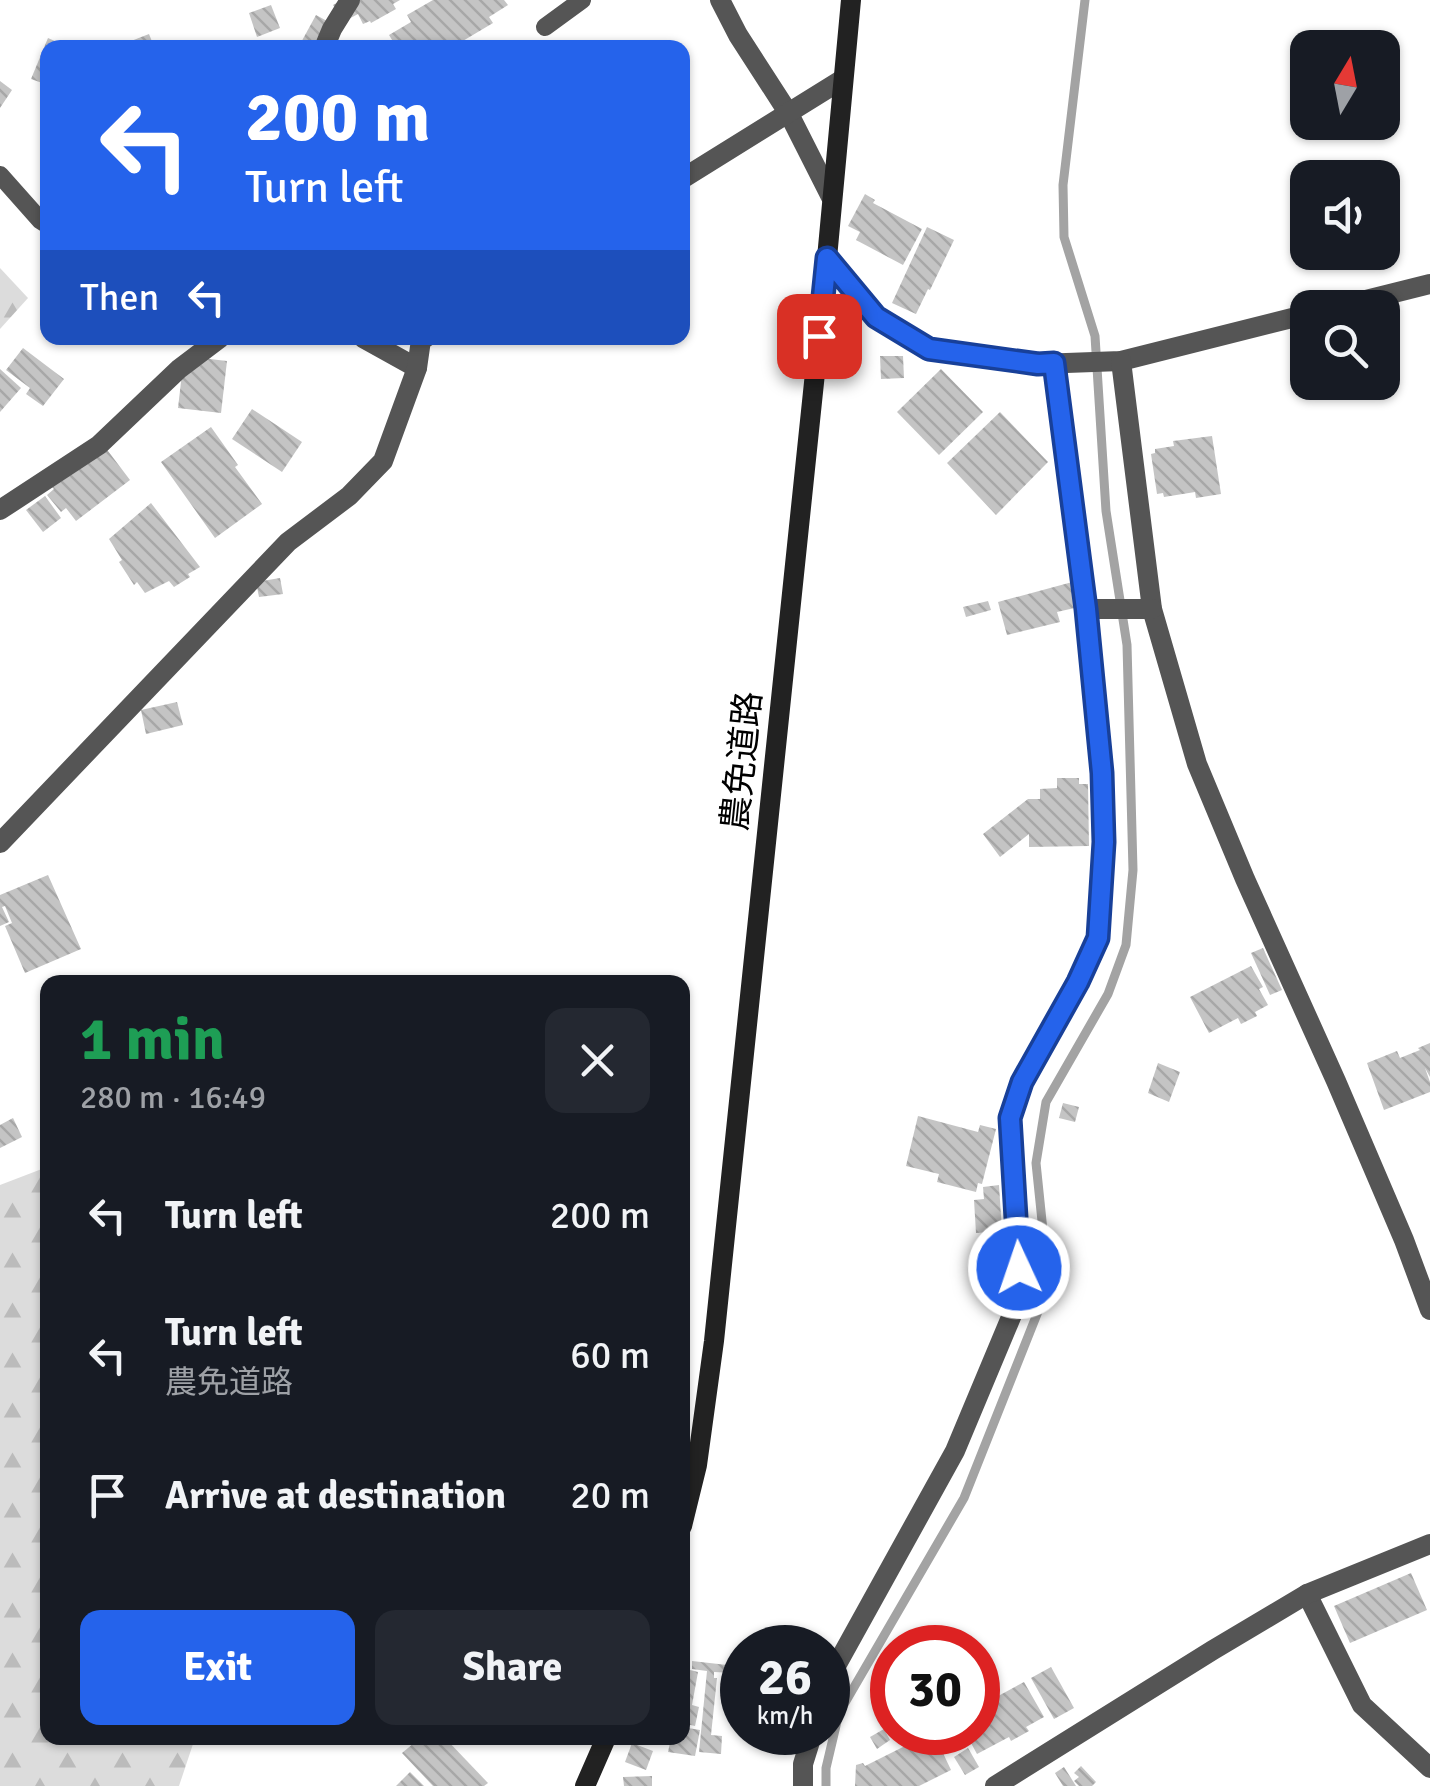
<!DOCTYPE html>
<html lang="en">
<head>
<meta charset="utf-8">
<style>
	:root { --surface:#171b24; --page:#242831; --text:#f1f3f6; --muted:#9ea1a6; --accent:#2563eb }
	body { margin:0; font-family:Signika,"Noto Sans JP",sans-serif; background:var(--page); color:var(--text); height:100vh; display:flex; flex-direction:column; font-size:38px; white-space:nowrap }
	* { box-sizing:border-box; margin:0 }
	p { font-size:32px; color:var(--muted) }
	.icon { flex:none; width:55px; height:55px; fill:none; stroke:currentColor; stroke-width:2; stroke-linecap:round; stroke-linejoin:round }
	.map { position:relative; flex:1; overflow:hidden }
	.sheet { position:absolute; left:40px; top:975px; width:650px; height:770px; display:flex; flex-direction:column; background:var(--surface); border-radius:20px; box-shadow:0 2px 8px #0004 }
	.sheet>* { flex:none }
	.banner { position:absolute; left:40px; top:40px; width:650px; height:305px; border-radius:20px; box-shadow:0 2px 8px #0004; background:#2563eb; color:#fff; overflow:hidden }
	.needle { width:65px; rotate:10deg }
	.tools { position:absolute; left:1290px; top:30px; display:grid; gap:20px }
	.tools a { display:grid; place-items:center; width:110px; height:110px; border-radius:20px; background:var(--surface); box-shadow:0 2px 8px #0004; font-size:50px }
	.speed { position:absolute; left:720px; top:1625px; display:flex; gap:20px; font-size:50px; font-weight:700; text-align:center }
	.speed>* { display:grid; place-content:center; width:130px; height:130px; border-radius:50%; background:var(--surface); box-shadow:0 2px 8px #0004; line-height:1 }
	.speed small { font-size:25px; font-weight:400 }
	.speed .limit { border:15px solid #d22; background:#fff; color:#111 }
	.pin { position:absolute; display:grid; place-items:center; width:85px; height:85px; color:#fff; margin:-42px; border-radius:20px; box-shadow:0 5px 15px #0006 }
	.me { position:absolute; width:110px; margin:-55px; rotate:357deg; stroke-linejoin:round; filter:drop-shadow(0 0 8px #0008) }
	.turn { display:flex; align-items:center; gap:35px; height:210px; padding:0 40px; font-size:45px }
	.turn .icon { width:130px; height:130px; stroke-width:2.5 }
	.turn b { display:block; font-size:70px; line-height:85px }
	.then { display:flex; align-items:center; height:95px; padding:0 40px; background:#0003; gap:20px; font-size:38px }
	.round { display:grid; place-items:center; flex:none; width:105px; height:105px; border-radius:20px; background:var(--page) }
	.overview { display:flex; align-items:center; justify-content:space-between; height:170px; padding:0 40px }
	h1 { font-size:60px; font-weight:700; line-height:75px; color:#1e9e55 }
	.button { display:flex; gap:20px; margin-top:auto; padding:20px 40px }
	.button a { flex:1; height:115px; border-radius:20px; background:var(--accent); color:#fff; font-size:40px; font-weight:700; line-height:115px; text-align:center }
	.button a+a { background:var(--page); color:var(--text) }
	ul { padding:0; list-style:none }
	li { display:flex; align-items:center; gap:30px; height:140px; padding:0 40px }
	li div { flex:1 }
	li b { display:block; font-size:38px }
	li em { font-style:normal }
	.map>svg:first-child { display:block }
	.forest { fill:url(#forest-firs) }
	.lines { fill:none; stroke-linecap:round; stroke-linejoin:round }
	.stream { stroke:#a3a3a3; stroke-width:9 }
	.building { fill:url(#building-back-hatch) }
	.lane { stroke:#555; stroke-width:18 }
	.street { stroke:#555; stroke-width:20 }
	.secondary { stroke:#222; stroke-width:20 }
	.route-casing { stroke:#184099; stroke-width:25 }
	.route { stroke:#2563eb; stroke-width:18 }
	.labels { text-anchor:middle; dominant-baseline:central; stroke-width:9; stroke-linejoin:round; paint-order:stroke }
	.street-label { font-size:35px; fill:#000; stroke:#fff }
</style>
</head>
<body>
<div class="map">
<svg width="1430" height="1786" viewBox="0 0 1430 1786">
	<defs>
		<pattern id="forest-firs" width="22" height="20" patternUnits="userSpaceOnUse" patternTransform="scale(2.5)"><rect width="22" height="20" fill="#dcdcdc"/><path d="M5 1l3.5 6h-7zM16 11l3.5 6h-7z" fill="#bbb"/></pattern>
		<pattern id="building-back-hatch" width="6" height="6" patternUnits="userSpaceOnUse" patternTransform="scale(2.5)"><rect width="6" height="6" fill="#c4c4c4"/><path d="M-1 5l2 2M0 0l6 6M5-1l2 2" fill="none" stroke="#a7a7a7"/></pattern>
	</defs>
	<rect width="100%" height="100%" fill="#fff"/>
	<g class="forest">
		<polygon points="0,268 28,298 0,329"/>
		<polygon points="47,1167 48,1738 195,1738 179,1786 0,1786 0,1185"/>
	</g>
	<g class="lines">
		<polyline class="stream" points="826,1786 826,1768 839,1713 964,1498 1041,1304 1045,1250 1036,1163 1046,1102 1108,994 1126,945 1133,870 1127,645 1106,511 1095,336 1064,237 1063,185 1085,0"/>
	</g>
	<g class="building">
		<polygon points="342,0 400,0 393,4 396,9 371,23 370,21 363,24 358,14 343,22 333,5"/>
		<polygon points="433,0 504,0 508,5 489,17 493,23 451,48 397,48 389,35 411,22 407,15"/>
		<polygon points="271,5 280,28 257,37 249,13"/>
		<polygon points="316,15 327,21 312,48 298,48"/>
		<polygon points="149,34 153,44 144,48 127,48 126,43"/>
		<polygon points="48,38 68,47 48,48 48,85 31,79"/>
		<polygon points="0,81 12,90 0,108"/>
		<polygon points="865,194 875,200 873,203 922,229 903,265 856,240 860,232 848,226"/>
		<polygon points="927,227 954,240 930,290 928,289 916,314 892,303"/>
		<polygon points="23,348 64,379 43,406 26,394 30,388 6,370"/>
		<polygon points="184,356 227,361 221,413 178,408"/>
		<polygon points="880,356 903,356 904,378 881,379"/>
		<polygon points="0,369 21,388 0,412"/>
		<polygon points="941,369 983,412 939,455 897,412"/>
		<polygon points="252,409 302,442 282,472 232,439"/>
		<polygon points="1000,412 1048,462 996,515 947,463"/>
		<polygon points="211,427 238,465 235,467 262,504 215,538 161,462"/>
		<polygon points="1212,436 1221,494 1196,498 1195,492 1164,497 1163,493 1157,494 1151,454 1155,453 1155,449 1174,446 1173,441"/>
		<polygon points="105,447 130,480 76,521 66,508 61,512 47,495 54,489 51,486"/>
		<polygon points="45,496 61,518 43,532 26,510"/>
		<polygon points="151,503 200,567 188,574 190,577 174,587 169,581 145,593 137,582 134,585 119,562 122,560 109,539"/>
		<polygon points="280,578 283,594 259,597 256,582"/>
		<polygon points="1076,581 1083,606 1057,612 1060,622 1007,635 998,602"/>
		<polygon points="988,601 991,610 966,617 963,607"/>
		<polygon points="177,702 183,725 146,734 141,710"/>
		<polygon points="1057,778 1079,778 1079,784 1088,784 1089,846 1029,847 1029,834 1000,857 983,834 1028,799 1040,799 1040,789 1057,788"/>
		<polygon points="48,875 81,949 25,973 5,926 12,923 5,906 2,907 9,922 0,926 0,895"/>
		<polygon points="1263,948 1282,990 1270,995 1251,953"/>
		<polygon points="1251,966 1263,987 1259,989 1268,1005 1255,1012 1257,1016 1241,1024 1238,1018 1209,1033 1190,997"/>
		<polygon points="1430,1043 1430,1077 1425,1068 1430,1082 1430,1092 1384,1110 1367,1063 1397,1051 1400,1058 1420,1050 1418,1048"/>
		<polygon points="1158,1063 1180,1072 1169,1102 1148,1093"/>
		<polygon points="1063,1103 1079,1107 1075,1122 1059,1118"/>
		<polygon points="918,1116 978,1132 980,1125 996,1129 982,1184 978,1183 976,1192 937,1182 939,1174 906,1166"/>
		<polygon points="13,1118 22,1137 0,1148 0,1125"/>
		<polygon points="999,1185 1002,1231 976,1233 974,1200 984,1199 983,1187"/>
		<polygon points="1411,1573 1427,1610 1350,1643 1334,1606"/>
		<polygon points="692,1661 736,1666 735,1673 714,1672 714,1678 717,1678 711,1735 722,1736 721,1754 699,1752 707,1671 692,1669"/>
		<polygon points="1051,1667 1074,1708 1054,1719 1031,1678"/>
		<polygon points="690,1670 698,1672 692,1705 699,1707 695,1726 682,1723 682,1687 683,1683 687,1685"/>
		<polygon points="1024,1682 1044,1717 1026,1727 1029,1731 1011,1741 1009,1737 977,1754 965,1732 978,1732 978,1707"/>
		<polygon points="682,1727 700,1730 695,1756 668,1752 671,1738 682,1738"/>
		<polygon points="884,1729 890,1740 877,1749 870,1737"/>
		<polygon points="933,1732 951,1770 919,1786 855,1786 856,1765 863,1763 865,1766"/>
		<polygon points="420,1738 445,1738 488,1783 484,1786 433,1786 402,1753"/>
		<polygon points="632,1743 653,1751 646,1770 625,1762"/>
		<polygon points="968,1748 979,1767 965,1775 954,1757"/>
		<polygon points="1081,1766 1096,1782 1092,1786 1079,1786 1074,1781 1079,1777 1074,1773"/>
		<polygon points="1064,1767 1076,1786 1063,1786 1055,1773"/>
		<polygon points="410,1772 424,1786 396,1786"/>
		<polygon points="652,1776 652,1786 624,1786 623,1777"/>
	</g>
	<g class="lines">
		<g class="lane">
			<polyline points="545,27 582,0"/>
			<polyline points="0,175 40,220 48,225"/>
		</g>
		<g class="street">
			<polyline points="720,0 738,35 789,114 831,197"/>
			<polyline points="324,48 332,29 350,0"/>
			<polyline points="682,179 843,79"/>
			<polyline points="827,258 876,317 929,349 1039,364 1121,361 1308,314"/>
			<polyline points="1334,308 1430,284"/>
			<polyline points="363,338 417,368"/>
			<polyline points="1121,361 1152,609 1197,764 1245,879 1336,1081 1404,1240 1430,1310"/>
			<polyline points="0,510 99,445 179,369 220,338"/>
			<polyline points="1086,609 1152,609"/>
			<polyline points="0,843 288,542 349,496 383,461 417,368 421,340 425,338"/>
			<polyline points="1307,1594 1362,1705 1430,1768"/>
			<polyline points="828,1687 831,1675 955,1451 1014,1310 1019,1268 1010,1118 1022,1081 1078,981 1098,938 1104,841 1102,773 1086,609 1054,363"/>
			<polyline points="803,1786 803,1764 813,1732"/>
			<polyline points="995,1786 1213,1650 1307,1594 1430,1544"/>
		</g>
		<g class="secondary">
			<polyline points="682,1526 697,1465 714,1341 827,258 851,0"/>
			<polyline points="585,1786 606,1738"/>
		</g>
	</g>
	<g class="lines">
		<g class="route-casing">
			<polyline id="route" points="819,336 827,258 876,317 929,349 1038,364 1054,363 1086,609 1102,773 1104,842 1098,938 1078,982 1022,1082 1010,1118 1019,1268"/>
		</g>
		<use href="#route" class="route"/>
	</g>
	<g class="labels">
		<g class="street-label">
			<text transform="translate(742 761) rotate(-84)">農免道路</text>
		</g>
	</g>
</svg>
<div class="tools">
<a><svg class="needle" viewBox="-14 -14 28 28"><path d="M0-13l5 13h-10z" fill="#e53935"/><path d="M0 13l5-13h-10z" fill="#9ea1a6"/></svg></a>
<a><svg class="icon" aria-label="sound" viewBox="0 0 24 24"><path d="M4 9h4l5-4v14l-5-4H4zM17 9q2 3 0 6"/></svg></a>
<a><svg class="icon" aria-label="search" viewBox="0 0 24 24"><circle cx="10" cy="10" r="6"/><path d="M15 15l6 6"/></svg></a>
</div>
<div class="speed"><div>26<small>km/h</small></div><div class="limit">30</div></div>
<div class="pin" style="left:819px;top:336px;background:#d93025"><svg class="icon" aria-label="arrive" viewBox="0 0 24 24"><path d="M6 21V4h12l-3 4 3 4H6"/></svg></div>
<svg class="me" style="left:1019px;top:1268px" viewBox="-20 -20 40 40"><circle r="17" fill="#2563eb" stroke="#fff" stroke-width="3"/><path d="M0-11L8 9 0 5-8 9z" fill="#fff"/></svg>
<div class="banner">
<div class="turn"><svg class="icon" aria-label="left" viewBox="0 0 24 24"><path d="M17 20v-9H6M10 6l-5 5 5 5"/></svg><div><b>200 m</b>Turn left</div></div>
<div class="then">Then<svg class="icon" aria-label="left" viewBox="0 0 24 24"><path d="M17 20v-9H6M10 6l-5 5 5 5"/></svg></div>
</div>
<section class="sheet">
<div class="overview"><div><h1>1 min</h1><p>280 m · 16:49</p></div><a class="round"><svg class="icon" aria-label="close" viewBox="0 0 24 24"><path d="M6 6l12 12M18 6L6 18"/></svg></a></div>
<ul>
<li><svg class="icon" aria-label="left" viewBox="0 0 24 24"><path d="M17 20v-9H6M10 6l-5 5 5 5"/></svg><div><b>Turn left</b></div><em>200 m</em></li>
<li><svg class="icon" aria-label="left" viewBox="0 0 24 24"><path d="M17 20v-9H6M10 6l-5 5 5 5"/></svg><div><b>Turn left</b><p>農免道路</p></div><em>60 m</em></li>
<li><svg class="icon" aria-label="arrive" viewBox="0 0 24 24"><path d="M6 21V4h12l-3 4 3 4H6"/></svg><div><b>Arrive at destination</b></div><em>20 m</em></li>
</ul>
<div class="button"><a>Exit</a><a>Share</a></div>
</section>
</div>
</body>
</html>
